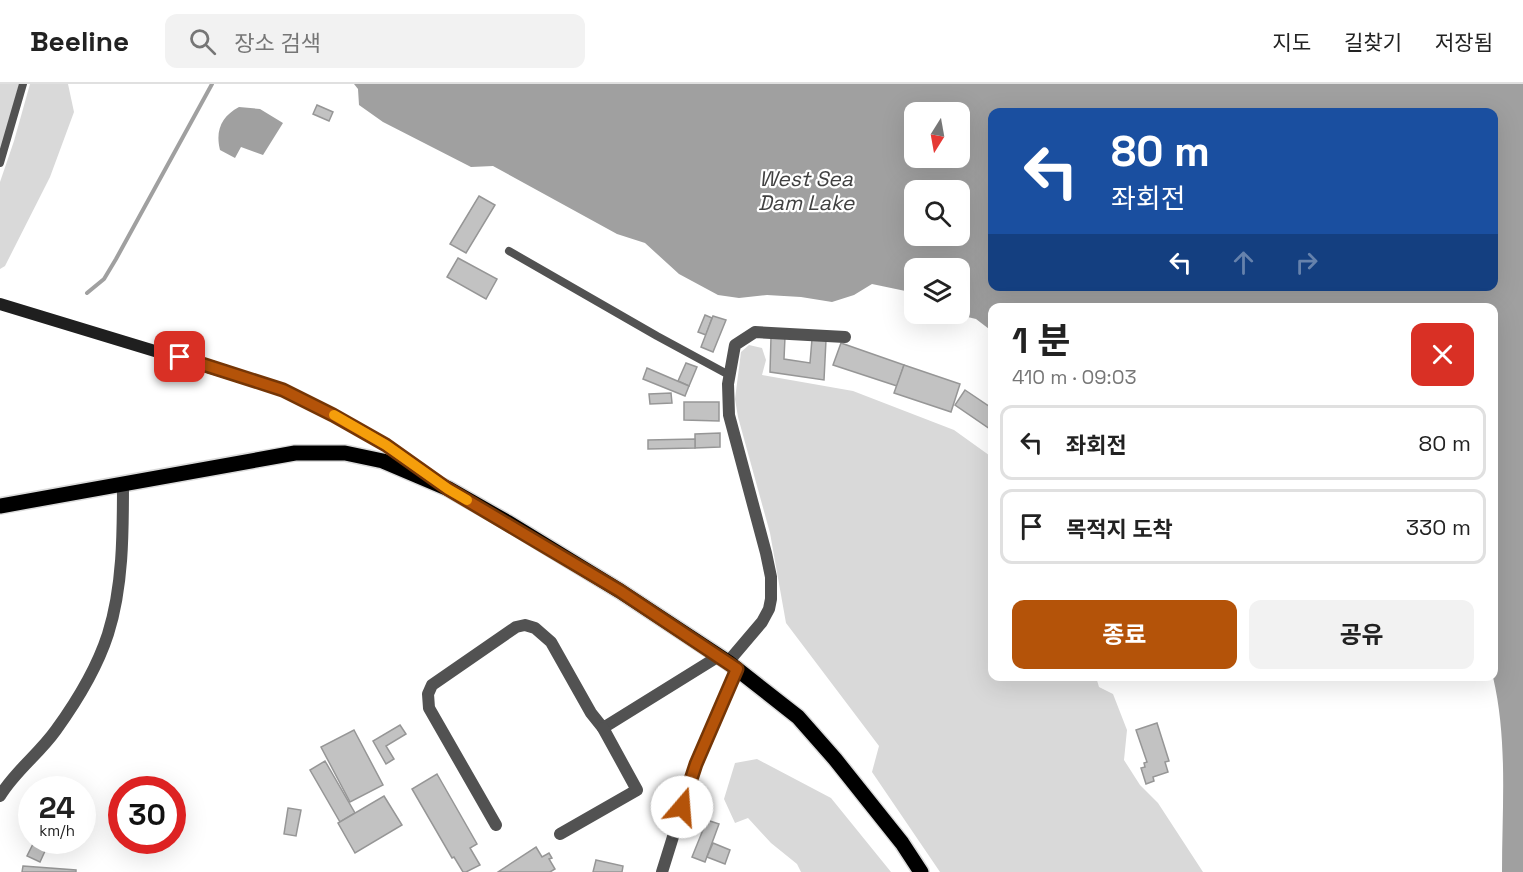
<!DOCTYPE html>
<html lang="ko">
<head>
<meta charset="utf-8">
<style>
	:root { --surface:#fff; --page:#f2f2f2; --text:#222; --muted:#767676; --line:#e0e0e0; --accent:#b45309 }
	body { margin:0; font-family:"Space Grotesk","Noto Sans KR",sans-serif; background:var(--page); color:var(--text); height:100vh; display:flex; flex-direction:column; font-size:22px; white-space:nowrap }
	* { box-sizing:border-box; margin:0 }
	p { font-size:20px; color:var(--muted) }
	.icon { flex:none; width:33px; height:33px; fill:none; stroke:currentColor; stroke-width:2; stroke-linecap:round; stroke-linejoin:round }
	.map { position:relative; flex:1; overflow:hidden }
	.details { position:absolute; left:988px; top:219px; width:510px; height:378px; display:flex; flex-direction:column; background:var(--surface); border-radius:12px; box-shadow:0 6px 24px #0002 }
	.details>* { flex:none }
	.top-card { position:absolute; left:988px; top:24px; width:510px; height:183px; border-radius:12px; box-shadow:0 6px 24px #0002; background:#1a4fa0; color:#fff; overflow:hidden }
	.needle { width:39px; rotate:191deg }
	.fabs { position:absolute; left:904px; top:18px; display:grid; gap:12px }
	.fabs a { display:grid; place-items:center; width:66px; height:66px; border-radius:12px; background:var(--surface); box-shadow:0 6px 24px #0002; font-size:30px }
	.speed { position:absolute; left:18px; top:692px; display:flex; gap:12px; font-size:30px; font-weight:700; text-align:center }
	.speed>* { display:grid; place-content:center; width:78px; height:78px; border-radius:50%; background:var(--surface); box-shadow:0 6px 24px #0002; line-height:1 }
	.speed small { font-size:15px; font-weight:400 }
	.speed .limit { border:9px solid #d22; background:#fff; color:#111 }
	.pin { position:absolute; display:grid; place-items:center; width:51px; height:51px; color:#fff; margin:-26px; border-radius:12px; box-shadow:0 3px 9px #0006 }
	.me { position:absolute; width:66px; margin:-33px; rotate:18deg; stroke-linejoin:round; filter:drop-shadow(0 0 4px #0008) }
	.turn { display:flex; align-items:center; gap:21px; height:126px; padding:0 24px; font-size:27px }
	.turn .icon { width:78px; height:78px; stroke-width:2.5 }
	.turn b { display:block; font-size:42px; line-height:51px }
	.lanes { display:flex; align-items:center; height:57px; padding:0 24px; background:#0003; justify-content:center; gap:30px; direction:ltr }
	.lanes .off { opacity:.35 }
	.round { display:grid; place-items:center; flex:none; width:63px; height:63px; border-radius:12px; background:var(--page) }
	.head { display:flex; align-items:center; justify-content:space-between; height:102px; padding:0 24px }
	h1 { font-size:36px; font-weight:700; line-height:45px }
	.cta { display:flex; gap:12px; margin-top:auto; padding:12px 24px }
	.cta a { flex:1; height:69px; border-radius:12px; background:var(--accent); color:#fff; font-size:24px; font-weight:700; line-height:69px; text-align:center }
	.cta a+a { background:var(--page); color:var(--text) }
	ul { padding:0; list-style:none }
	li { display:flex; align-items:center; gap:18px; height:75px; margin:0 12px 9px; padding:0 12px; border:3px solid var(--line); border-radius:12px }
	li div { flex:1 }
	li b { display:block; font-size:22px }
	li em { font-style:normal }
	header { display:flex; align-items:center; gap:36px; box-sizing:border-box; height:84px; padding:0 30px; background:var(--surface); border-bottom:2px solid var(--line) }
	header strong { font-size:28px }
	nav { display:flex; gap:33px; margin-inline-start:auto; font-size:21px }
	.search { width:420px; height:54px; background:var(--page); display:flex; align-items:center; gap:15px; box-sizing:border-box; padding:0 21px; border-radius:12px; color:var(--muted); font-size:22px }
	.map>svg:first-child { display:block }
	.green { fill:#d9d9d9 }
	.water { fill:#a0a0a0; fill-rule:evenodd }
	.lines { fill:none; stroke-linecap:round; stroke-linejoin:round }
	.stream { stroke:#a0a0a0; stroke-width:4 }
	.building { fill:#c2c2c2; stroke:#969696; stroke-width:1.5 }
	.primary-casing { stroke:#dbdbdb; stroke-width:18 }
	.lane { stroke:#525252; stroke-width:8 }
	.street { stroke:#525252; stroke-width:12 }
	.secondary { stroke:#1f1f1f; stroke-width:12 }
	.primary { stroke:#000; stroke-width:15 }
	.route-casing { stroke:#753606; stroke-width:15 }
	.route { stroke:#b45309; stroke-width:10 }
	.slow { stroke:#f59e0b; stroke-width:10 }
	.labels { text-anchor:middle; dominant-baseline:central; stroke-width:4.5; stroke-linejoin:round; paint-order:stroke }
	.water-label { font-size:21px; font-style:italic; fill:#414141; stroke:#fff }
</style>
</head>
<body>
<header>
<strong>Beeline</strong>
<div class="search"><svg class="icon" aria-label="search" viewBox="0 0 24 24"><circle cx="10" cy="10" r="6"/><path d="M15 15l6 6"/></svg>장소 검색</div>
<nav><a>지도</a><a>길찾기</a><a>저장됨</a></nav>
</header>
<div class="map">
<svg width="1523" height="788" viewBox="0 0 1523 788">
	<rect width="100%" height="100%" fill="#fff"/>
	<g class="green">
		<polygon points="0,0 19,0 0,69"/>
		<polygon points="30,0 68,0 74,28 50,93 5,182 0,185 0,98 14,57"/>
		<polygon points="749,261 762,264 766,276 762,291 853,307 954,346 993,374 993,592 1096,593 1099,603 1113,610 1127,646 1124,676 1140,701 1158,719 1203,788 940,788 872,688 879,662 786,539 770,449 738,333 735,315 741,268"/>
		<polygon points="757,675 831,714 891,788 801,788 797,780 771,759 748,734 735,739 724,715 735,679"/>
	</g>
	<g class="water">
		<path d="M354,0h1169v788h-21c0,-65 6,-131 -9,-195l1,-369h-501v24l-17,-13 -21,-5h5v-46h-45v25l-43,-9 -18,11 -22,7 -31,-5 -34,-2 -28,3 -21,-3 -39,-21 -34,-31 -28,-9 -124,-68 -22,1 -88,-45 -24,-17 -1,-16zM915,28h45v46h-45zM993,28h501v174h-501zM915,106h45v46h-45z"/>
		<path d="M239,23l21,2 23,14 -20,32 -22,-8 -6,11 -15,-8c-5,-20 2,-34 19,-43z"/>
	</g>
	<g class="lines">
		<polyline class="stream" points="87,209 104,195 116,175 212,0"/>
	</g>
	<g class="building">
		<polygon points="317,21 333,28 329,37 313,30"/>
		<polygon points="479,112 495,121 466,169 450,160"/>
		<polygon points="458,174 497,195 486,215 447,193"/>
		<polygon points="705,231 712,234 706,251 698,248"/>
		<polygon points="713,232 726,236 713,268 701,263"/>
		<polygon points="771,253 785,253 784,275 810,279 812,255 826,256 824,296 770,288"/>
		<polygon points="841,259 904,281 897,302 833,281"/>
		<polygon points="686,279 697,283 689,302 678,297"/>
		<polygon points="904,281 960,300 951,328 894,309"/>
		<polygon points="647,284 689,302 685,312 643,295"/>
		<polygon points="965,306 993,325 993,347 955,321"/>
		<polygon points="671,309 672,319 650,320 649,310"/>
		<polygon points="684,318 719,318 719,337 684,336"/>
		<polygon points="720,349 720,363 695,364 695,350"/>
		<polygon points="695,355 695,364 648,365 648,356"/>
		<polygon points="1157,639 1169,677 1165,678 1168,688 1153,693 1154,697 1146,700 1141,684 1145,683 1144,679 1147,678 1136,646"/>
		<polygon points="400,641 406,650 386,662 394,675 386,680 373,657"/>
		<polygon points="354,646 383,701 350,718 321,663"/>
		<polygon points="325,677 355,729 340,738 310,686"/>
		<polygon points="437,690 477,760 470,764 480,781 466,788 463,788 454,773 452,774 412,705"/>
		<polygon points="384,712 402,741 355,769 338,739"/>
		<polygon points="288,724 301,726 296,752 284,750"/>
		<polygon points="707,736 719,740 705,778 692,773"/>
		<polygon points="35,756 50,756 40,778 27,772"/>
		<polygon points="713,759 730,766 725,780 707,773"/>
		<polygon points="536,763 542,773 549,769 552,774 549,775 555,785 550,788 498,788"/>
		<polygon points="596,776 623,782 622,788 593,788"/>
		<polygon points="23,782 76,786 76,788 22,788"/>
	</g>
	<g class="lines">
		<g class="primary-casing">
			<polyline id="primary" points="0,422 295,369 345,369 383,377 449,405 507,438 620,507 728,578 798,633 835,675 902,759 921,788"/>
		</g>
		<g class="lane">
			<polyline points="0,79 23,0"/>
			<polyline points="509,167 657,252 729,291"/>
		</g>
		<g class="street">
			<polyline points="728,578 762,538 769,525 771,515 771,493 766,469 729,331 728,300 735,261 755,248 845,253"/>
			<path d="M0,712c15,-25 39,-42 56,-66 21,-29 41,-62 52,-96 15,-47 15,-101 15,-150"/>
			<polyline points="496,741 429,624 428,610 432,601 516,543 525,541 535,544 551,558 591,629 603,644 719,572"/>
			<polyline points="560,750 637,706 603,644"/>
			<polyline points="662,788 696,679 737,585"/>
		</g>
		<polyline class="secondary" points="0,220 283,306 333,331 385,361 430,392"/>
		<use href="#primary" class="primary"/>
	</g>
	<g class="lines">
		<g class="route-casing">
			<polyline id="route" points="180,273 283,306 333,331 386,361 448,405 620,507 737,585 696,680 682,723"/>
		</g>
		<use href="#route" class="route"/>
		<polyline class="slow" points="334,331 386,361 448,405 467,416"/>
	</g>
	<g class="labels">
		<g class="water-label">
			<text x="806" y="94">West Sea<tspan x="806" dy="24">Dam Lake</tspan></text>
		</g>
	</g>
</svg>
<div class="fabs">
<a><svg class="needle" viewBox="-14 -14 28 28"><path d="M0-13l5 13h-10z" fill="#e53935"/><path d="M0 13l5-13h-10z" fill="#767676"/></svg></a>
<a><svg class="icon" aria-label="search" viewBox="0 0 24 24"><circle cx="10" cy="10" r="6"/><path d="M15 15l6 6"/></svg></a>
<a><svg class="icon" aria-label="layers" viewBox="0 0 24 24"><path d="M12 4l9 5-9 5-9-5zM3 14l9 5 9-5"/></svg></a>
</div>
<div class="speed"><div>24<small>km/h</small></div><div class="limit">30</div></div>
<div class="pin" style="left:180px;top:273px;background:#d93025"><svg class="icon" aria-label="arrive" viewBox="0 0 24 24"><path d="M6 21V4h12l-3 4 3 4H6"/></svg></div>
<svg class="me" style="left:682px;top:723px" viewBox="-20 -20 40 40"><circle r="19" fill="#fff"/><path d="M0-13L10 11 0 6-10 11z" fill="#b45309"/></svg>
<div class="top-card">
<div class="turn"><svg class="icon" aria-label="left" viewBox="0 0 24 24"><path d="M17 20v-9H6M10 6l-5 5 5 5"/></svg><div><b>80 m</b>좌회전</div></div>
<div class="lanes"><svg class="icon" aria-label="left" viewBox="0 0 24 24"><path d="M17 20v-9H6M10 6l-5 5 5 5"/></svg><svg class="icon off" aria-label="ahead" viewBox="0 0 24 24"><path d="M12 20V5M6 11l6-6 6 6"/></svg><svg class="icon off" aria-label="right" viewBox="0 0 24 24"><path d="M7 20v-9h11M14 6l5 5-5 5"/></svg></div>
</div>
<section class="details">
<div class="head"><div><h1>1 분</h1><p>410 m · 09:03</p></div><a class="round" style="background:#d93025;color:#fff"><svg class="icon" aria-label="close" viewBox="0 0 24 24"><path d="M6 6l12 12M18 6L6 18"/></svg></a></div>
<ul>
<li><svg class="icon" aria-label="left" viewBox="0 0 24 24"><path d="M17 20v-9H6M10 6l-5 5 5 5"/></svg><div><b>좌회전</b></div><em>80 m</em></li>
<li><svg class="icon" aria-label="arrive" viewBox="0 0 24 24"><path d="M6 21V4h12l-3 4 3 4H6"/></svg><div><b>목적지 도착</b></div><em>330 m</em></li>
</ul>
<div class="cta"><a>종료</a><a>공유</a></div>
</section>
</div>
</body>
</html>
